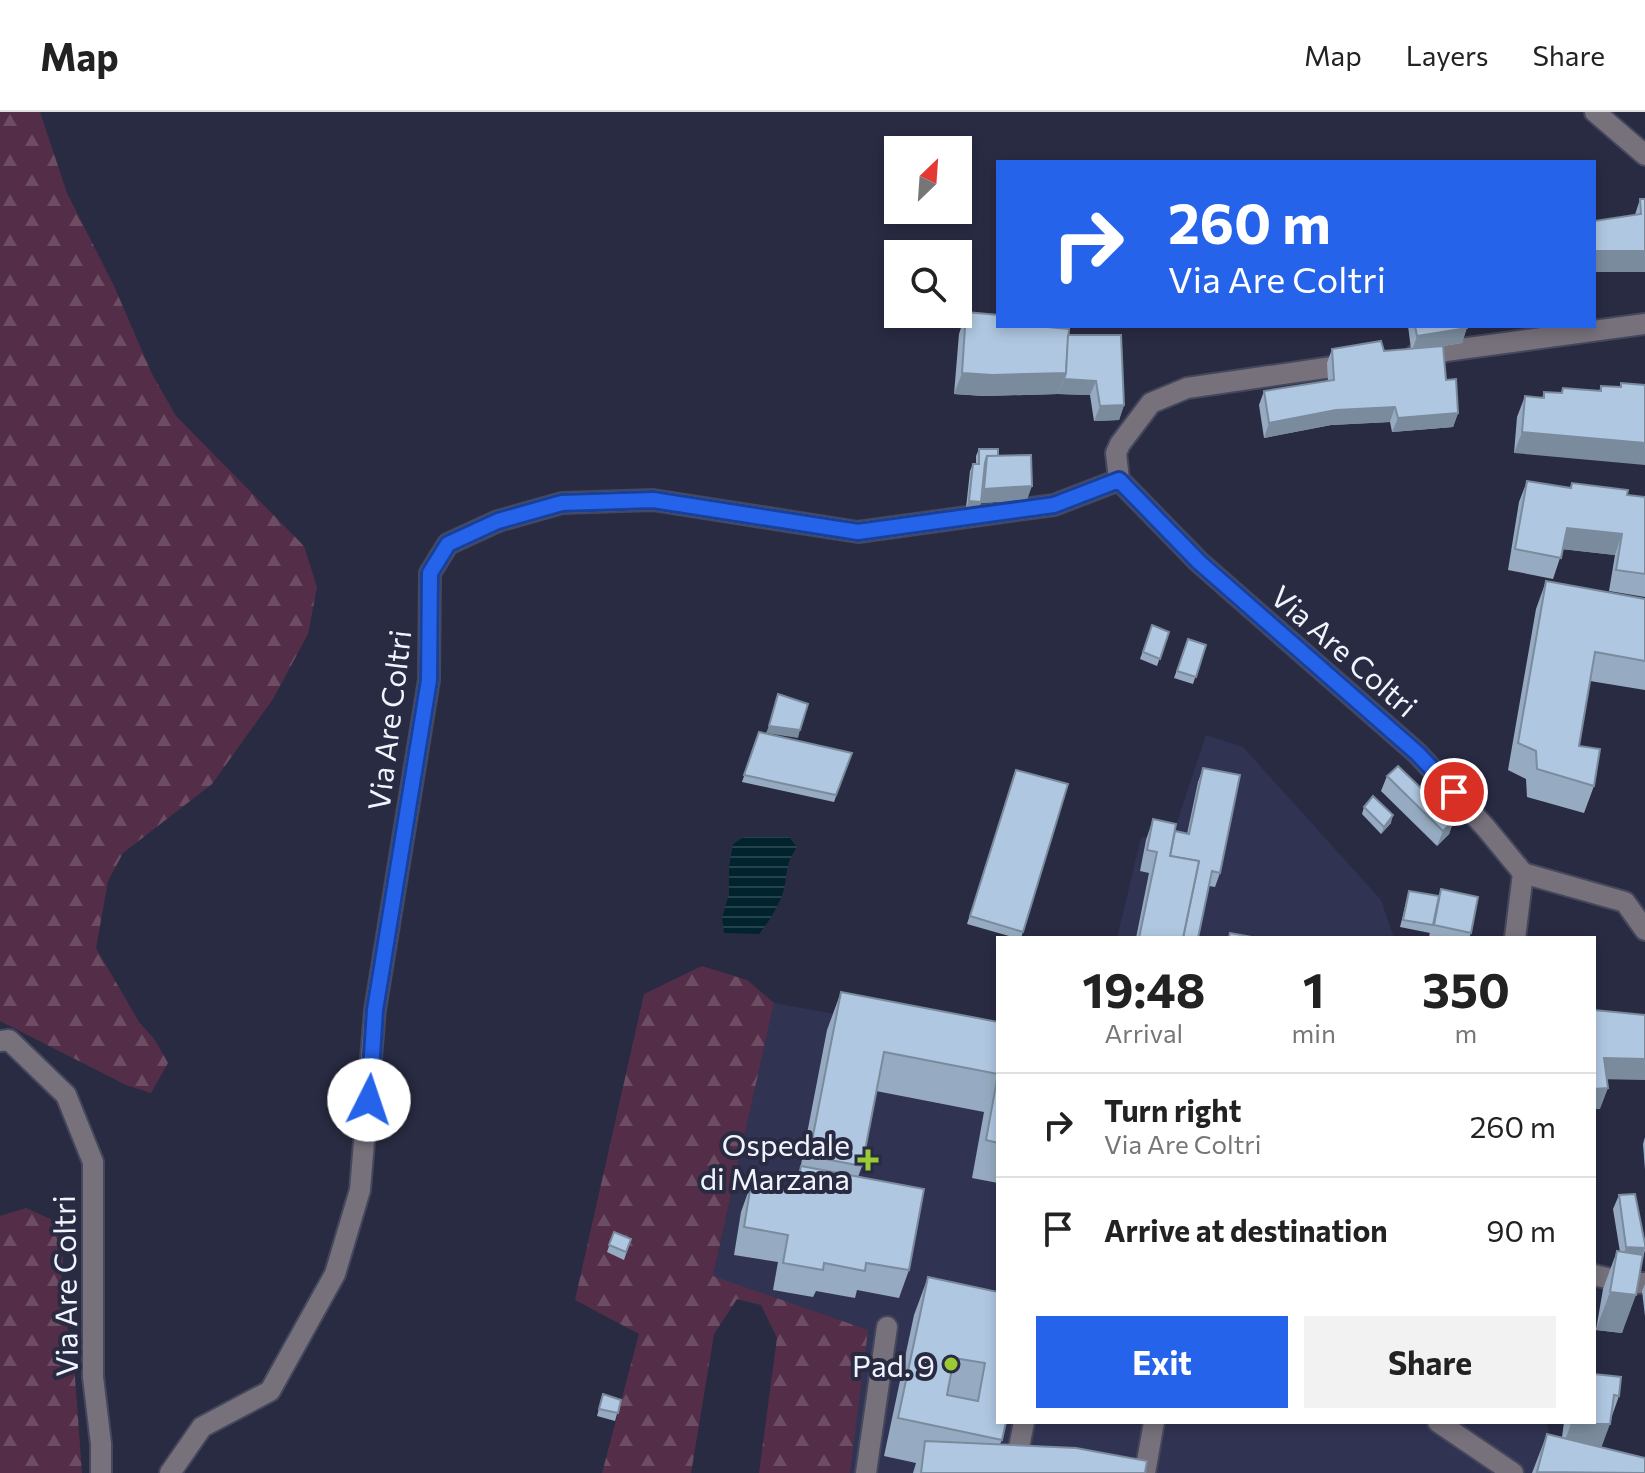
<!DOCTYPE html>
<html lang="en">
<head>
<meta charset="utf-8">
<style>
	:root { --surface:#fff; --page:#f2f2f2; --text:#222; --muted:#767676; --line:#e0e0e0; --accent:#2563eb }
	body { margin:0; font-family:Commissioner,sans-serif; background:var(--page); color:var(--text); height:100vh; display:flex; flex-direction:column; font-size:30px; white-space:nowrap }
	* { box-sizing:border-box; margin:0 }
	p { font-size:26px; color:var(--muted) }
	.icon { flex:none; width:44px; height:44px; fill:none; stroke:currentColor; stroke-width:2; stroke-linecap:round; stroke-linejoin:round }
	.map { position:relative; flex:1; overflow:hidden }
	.drawer { position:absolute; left:996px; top:824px; width:600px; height:488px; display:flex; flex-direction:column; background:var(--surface); border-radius:0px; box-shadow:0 4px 12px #0003 }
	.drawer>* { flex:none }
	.hud { position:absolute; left:996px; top:48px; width:600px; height:168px; border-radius:0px; box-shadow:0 4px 12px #0003; background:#2563eb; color:#fff; overflow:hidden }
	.needle { width:52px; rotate:25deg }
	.controls { position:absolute; left:884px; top:24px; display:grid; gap:16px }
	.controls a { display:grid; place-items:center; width:88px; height:88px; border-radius:0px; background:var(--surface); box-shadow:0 4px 12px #0003; font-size:40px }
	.pin { position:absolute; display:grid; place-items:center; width:68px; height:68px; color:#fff; margin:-34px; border:4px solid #fff; border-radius:50%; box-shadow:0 2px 8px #0007 }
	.me { position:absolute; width:88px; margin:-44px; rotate:4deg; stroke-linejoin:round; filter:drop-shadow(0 0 6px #0008) }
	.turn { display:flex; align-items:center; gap:28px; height:168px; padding:0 40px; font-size:36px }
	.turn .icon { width:104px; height:104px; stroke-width:2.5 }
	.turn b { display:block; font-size:56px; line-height:68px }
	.eta { display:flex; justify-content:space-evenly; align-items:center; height:136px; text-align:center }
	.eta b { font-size:48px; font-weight:700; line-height:56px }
	.button { display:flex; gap:16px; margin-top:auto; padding:16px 40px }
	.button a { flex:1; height:92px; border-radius:0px; background:var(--accent); color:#fff; font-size:32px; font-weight:700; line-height:92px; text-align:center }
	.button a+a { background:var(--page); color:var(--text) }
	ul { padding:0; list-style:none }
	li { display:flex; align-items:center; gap:24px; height:104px; padding:0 40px; border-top:2px solid var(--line) }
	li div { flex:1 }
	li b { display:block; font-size:30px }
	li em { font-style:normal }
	header { display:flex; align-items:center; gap:48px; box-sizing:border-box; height:112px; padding:0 40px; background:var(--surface); border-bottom:2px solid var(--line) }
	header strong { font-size:38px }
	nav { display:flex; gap:44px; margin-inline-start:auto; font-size:28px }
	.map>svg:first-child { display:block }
	.built { fill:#313352 }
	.forest { fill:url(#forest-firs) }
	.water { fill:url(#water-rules) }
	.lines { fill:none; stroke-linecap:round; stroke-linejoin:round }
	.minor-casing { stroke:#45475d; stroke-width:24 }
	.minor { stroke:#77717c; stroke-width:20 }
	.wall { fill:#96abc1 }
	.shaded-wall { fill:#7a8b9d }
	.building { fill:#afc7e0; stroke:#7a8b9d; stroke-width:2; fill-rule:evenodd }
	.route-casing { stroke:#184099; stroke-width:20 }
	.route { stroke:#2563eb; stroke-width:14 }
	.poi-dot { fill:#9acb35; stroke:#292b43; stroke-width:3 }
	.labels { text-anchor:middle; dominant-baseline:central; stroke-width:8; stroke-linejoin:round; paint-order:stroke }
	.street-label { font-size:30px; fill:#f1f3fd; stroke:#292b43 }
	.poi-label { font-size:30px; fill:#f1f3fd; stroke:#292b43; text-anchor:end }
</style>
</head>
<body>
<header>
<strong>Map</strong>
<nav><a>Map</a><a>Layers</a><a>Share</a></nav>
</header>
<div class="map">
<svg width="1645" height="1361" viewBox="0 0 1645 1361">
	<defs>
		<pattern id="forest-firs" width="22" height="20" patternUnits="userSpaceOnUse" patternTransform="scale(2)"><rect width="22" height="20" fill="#542e48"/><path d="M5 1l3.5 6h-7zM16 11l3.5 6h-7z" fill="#6d4d63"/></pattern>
		<pattern id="water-rules" width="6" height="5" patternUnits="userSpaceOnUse" patternTransform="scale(2)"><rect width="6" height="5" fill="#00232d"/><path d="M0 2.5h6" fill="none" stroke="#26434c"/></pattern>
	</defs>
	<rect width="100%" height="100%" fill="#292b43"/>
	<g class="built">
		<polygon points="1206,623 1243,635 1381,788 1394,826 1117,826 1141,726 1174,719"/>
		<polygon points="774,891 998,932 998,1310 1547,1310 1554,1355 1582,1361 850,1361 867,1218 713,1165"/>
	</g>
	<g class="forest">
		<polygon points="0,0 40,0 67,81 114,174 152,262 176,304 304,434 317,475 308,522 273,587 212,672 123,741 108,769 96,836 139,910 155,928 168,951 151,981 126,973 0,909"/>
		<polygon points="702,854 747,868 774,891 713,1164 868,1218 850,1361 759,1361 777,1226 761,1193 737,1187 714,1222 691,1361 602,1361 639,1222 575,1188 644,882"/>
		<polygon points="26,1096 55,1109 63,1146 61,1178 74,1252 82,1361 0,1361 0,1104"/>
	</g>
	<path class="water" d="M744,725h45l8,10c-13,20 -8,21 -13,42 -5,17 -14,31 -25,45l-35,-1 -2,-15 7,-24v-27l4,-23z"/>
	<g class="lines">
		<g class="minor-casing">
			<g id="minor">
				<polyline points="1595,0 1645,43"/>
				<polyline points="1416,243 1645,212"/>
				<polyline points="1353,252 1187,276 1151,291 1120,332 1116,341 1119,368 1199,450 1417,641 1486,716 1523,761"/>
				<polyline points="1523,761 1625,790 1645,818"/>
				<polyline points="1515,826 1523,761"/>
				<polyline points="0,929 9,928 66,983 93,1050 93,1265 101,1332 101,1361"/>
				<polyline points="1594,1163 1628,1171 1645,1171"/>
				<polyline points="1438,1310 1513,1361"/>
				<polyline points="170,1361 202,1315 270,1279 335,1162 360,1078 375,898 429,568 430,461 448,432 498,409 562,391 653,388 858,420 1054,393 1119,368"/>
				<polyline points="866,1361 887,1215"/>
				<polyline points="1014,1361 1024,1310"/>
				<polyline points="1145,1361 1154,1310"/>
			</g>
		</g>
		<use href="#minor" class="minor"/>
	</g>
	<g class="wall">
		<polygon points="1640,87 1645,160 1594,160 1594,109 1635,103"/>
		<polygon points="966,200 998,214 1068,223 1124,293 1119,308 1094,309 1090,283 1058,282 984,284 954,282 959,222"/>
		<polygon points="1408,214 1467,214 1462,231 1443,234 1446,268 1458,301 1453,315 1392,320 1390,310 1331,313 1264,326 1259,293 1264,279 1328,269 1327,251 1332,237 1384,239 1411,237"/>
		<polygon points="1621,271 1645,273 1514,341 1517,305 1525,284 1542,286 1544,280 1561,281 1563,276 1599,279 1601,274 1620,275"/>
		<polygon points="979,337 998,344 1027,388 981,391 978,397 966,396 970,359 973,352 976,352 976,344"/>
		<polygon points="1527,369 1570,376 1572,371 1627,383 1645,385 1645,485 1609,479 1615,443 1563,437 1553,467 1508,458 1519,390"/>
		<polygon points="1546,469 1645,487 1645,578 1590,569 1579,634 1594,674 1584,701 1527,685 1526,667 1508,658 1536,497"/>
		<polygon points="1152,513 1169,520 1157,554 1140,547"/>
		<polygon points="1188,527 1206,533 1193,572 1174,566"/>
		<polygon points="759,620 852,641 834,690 742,670"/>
		<polygon points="1203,656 1220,761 1215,775 1209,774 1198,826 1136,826 1149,761 1140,759 1146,728 1153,707 1175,719 1187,722 1198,670"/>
		<polygon points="1016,658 1068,672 1021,826 1016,826 967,812"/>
		<polygon points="1387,664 1454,708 1449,722 1437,734 1381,679"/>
		<polygon points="1364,695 1391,711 1381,722 1362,702"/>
		<polygon points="1441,777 1471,821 1469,826 1429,826 1430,819 1430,821 1400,815 1409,779 1439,784"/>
		<polygon points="841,880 998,910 998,1071 972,1066 984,1000 876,979 862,1054 858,1065 909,1158 899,1186 857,1178 855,1186 816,1179 813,1185 773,1178 778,1150 734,1143 741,1100 751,1072 792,1079 800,1058 827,918"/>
		<polygon points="1645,1025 1645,1058 1643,1032"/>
		<polygon points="1619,1083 1645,1132 1645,1138 1622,1221 1596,1218 1603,1177 1617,1139 1620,1140 1613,1097"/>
		<polygon points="614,1120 631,1127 624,1148 607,1140"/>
		<polygon points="928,1165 998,1180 1002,1328 1000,1332 1145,1361 913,1361 916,1351 884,1344 914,1203"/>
		<polygon points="1645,1172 1645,1204 1642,1179"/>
		<polygon points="1594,1262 1619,1284 1601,1335 1645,1361 1532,1361 1547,1322 1562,1325 1564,1310 1594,1310"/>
		<polygon points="603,1282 621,1288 615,1309 597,1304"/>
	</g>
	<g class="shaded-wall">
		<rect x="1594" y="139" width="51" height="21"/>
		<polygon points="1467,216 1462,231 1412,239 1417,224"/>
		<polygon points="962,261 1066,261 1058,282 984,284 954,282"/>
		<polygon points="1064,267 1096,269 1090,283 1058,282"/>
		<polygon points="1124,293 1119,308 1094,309 1100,294"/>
		<polygon points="1395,295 1390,310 1331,313 1264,326 1269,311 1336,298"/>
		<polygon points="1458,301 1453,315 1392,320 1398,306"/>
		<polygon points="1522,320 1645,331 1645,353 1514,341"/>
		<polygon points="1032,374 1027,388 981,391 978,397 966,396 969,389 980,390 984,377"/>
		<polygon points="1567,416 1622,422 1615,443 1560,437"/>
		<polygon points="769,614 800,618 798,626 766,621"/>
		<polygon points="1393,703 1391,711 1381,722 1384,715"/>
		<polygon points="1454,708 1449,722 1437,734 1443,719"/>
		<polygon points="1604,946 1645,947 1645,968 1596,967"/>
		<polygon points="1608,976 1600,997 1594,997 1594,977"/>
		<polygon points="1626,1135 1645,1136 1640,1150 1621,1150"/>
		<polygon points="1610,1180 1636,1183 1622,1221 1596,1218"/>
		<polygon points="1571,1312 1610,1312 1596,1350 1557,1350"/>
	</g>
	<g class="building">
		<polygon points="1640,87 1645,87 1645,139 1594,139 1594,109 1641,102"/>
		<polygon points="966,200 998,203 998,214 1037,214 1069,217 1066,261 992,263 962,261"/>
		<polygon points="1415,214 1467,214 1467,216 1417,224"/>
		<polygon points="1068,223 1121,223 1124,293 1100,294 1096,269 1064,267 1066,261"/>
		<polygon points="1381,229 1384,239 1443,234 1446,268 1456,267 1458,301 1398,306 1395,295 1336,298 1269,311 1264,279 1334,268 1332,237"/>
		<polygon points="1621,271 1645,273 1645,331 1522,320 1525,284 1544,286 1544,280 1562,281 1563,276 1601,279 1601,274 1621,275"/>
		<polygon points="979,337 998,337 998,344 987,344 985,351 981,390 969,389 973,352 979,352"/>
		<polygon points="1031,343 1032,374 984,377 987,344"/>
		<polygon points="1527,369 1571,376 1572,371 1628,378 1627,383 1645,385 1645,462 1616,458 1622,422 1567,416 1561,446 1515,437"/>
		<polygon points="1546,469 1645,487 1645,549 1595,540 1579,634 1600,637 1594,674 1537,657 1536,639 1518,631"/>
		<polygon points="1152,513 1169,520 1160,547 1143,540"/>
		<polygon points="1188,527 1206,533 1196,565 1177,559"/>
		<polygon points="778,582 808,592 800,618 769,614"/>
		<polygon points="759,620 852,641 836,683 744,663"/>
		<polygon points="1398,654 1454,708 1443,719 1387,664"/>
		<polygon points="1203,656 1240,663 1220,761 1212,759 1198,826 1183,826 1199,749 1170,744 1175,719 1189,722"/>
		<polygon points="1016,658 1068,672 1023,820 970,804"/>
		<polygon points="1373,684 1393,703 1384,715 1364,695"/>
		<polygon points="1153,707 1176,712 1170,744 1199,749 1183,826 1139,826 1157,740 1147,738"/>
		<polygon points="1441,777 1478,785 1471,821 1434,813"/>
		<polygon points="1409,779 1439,784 1433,813 1403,808"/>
		<polygon points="1230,821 1257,826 1229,826"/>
		<polygon points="841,880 998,910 998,1031 986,1028 998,962 884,940 862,1054 809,1044"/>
		<polygon points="1594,898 1645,903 1645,947 1604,946 1608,976 1594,977"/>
		<polygon points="801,1054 924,1077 909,1158 866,1151 865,1159 824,1151 823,1158 783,1151 788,1123 744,1115 751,1072 796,1080"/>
		<polygon points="1635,1082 1645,1132 1645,1136 1626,1135 1619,1083"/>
		<polygon points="614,1120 631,1127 626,1140 609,1133"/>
		<polygon points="1617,1139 1643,1143 1636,1183 1610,1180"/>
		<path d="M928,1165l70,15v130h8l-4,18 -104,-22zM954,1246l31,5 -7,38 -31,-6z"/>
		<polygon points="1594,1262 1621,1265 1619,1284 1614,1283 1610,1312 1571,1312 1572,1310 1594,1310"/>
		<polygon points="603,1282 621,1288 618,1301 599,1297"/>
		<polygon points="1547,1322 1645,1346 1645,1361 1537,1360"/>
		<polygon points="925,1329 1076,1336 1147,1349 1145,1361 921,1361"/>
	</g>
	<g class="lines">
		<g class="route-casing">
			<polyline id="route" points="369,988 375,898 429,568 430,461 448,432 498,409 562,391 653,388 858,420 1054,393 1119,368 1199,450 1417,641 1454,680"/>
		</g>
		<use href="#route" class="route"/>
	</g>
	<g class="poi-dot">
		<path d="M864 1036h8v8h8v8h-8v8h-8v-8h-8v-8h8z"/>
		<circle cx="951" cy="1252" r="8"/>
	</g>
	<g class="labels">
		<g class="street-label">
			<text transform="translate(1345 538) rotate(41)">Via Are Coltri</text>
			<text transform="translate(388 608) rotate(-83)">Via Are Coltri</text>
			<text transform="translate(64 1174) rotate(-91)">Via Are Coltri</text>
		</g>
		<g class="poi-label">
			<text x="850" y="1031">Ospedale<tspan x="850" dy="34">di Marzana</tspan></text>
			<text x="935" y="1252">Pad. 9</text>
		</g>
	</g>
</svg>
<div class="controls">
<a><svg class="needle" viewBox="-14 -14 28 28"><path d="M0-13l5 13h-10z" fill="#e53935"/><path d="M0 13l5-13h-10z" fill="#767676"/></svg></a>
<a><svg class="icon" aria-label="search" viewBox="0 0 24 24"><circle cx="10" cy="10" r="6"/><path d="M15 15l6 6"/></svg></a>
</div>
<div class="pin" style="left:1454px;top:680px;background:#d93025"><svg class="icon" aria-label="arrive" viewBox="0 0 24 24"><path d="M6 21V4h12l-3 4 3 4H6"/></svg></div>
<svg class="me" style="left:369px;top:988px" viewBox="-20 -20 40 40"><circle r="19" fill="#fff"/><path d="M0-13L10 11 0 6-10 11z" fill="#2563eb"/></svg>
<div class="hud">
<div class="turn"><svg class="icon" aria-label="right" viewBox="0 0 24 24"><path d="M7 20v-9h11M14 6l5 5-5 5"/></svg><div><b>260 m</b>Via Are Coltri</div></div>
</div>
<section class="drawer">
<div class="eta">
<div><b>19:48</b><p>Arrival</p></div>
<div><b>1</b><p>min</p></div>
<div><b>350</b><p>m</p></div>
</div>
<ul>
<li><svg class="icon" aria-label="right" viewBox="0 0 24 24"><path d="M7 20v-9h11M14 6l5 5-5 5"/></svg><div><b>Turn right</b><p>Via Are Coltri</p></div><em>260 m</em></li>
<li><svg class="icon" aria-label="arrive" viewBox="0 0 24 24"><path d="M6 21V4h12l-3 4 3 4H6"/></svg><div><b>Arrive at destination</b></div><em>90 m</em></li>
</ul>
<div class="button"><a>Exit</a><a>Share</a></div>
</section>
</div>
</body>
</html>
